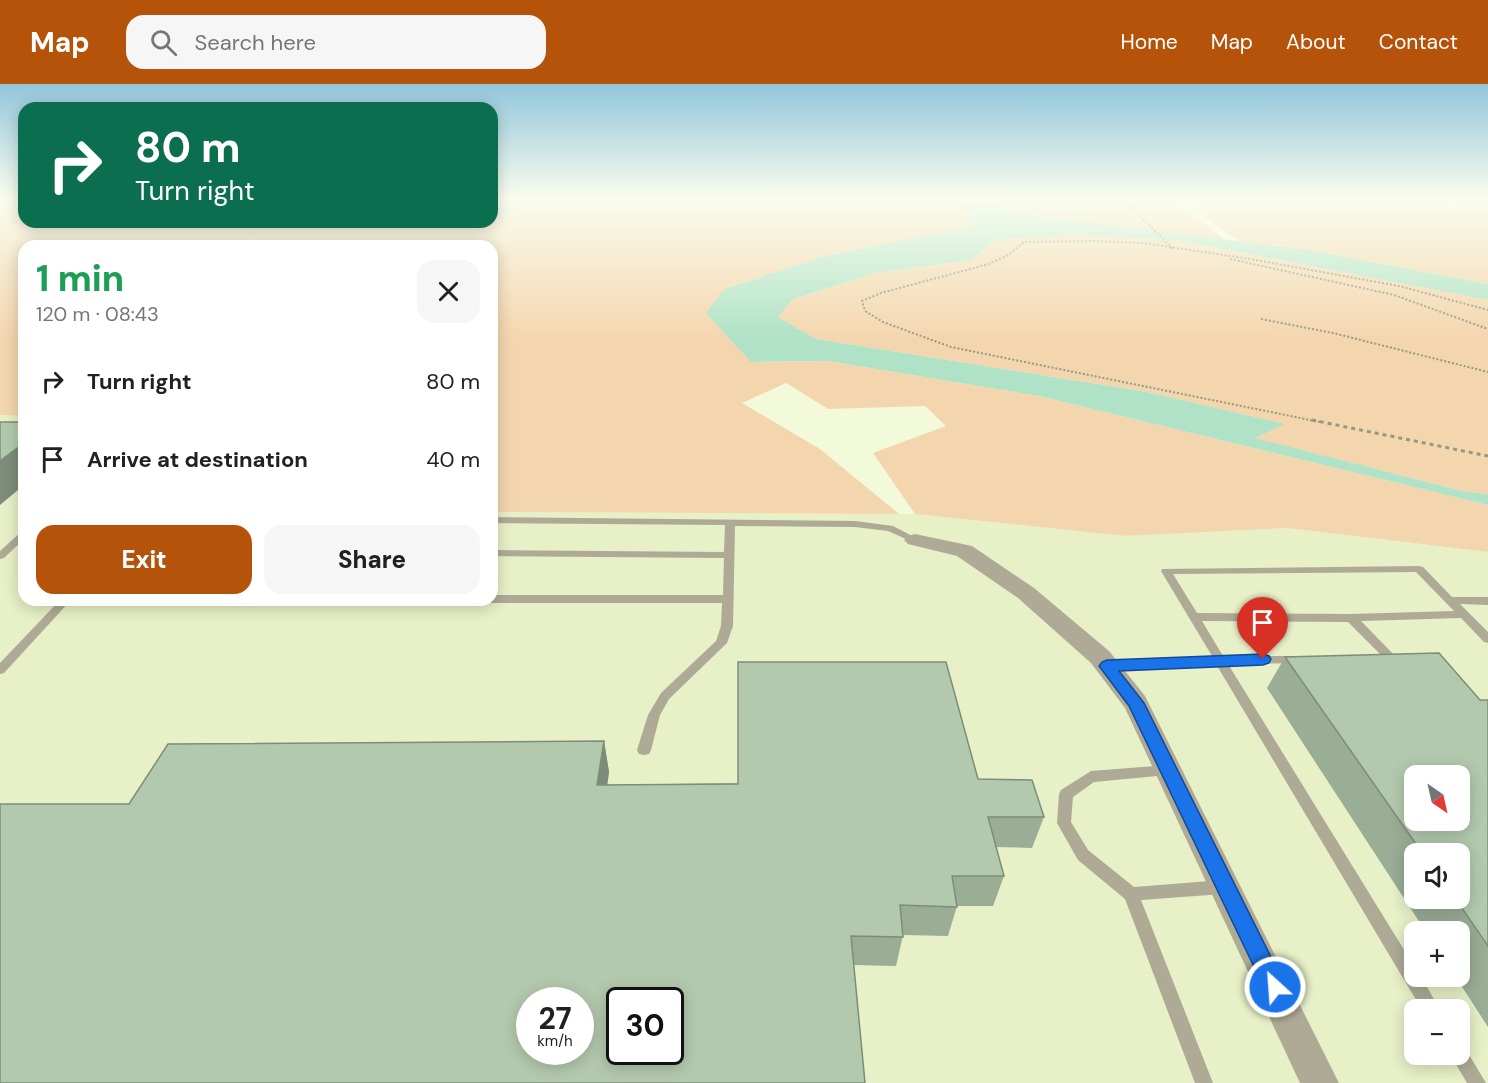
<!DOCTYPE html>
<html lang="en">
<head>
<meta charset="utf-8">
<style>
	:root { --surface:#fff; --page:#f6f6f6; --text:#202124; --muted:#757577; --accent:#b45309 }
	body { margin:0; font-family:"DM Sans",sans-serif; background:var(--page); color:var(--text); height:100vh; display:flex; flex-direction:column; font-size:22px; white-space:nowrap }
	* { box-sizing:border-box; margin:0 }
	p { font-size:20px; color:var(--muted) }
	.icon { flex:none; width:33px; height:33px; fill:none; stroke:currentColor; stroke-width:2; stroke-linecap:round; stroke-linejoin:round }
	.map { position:relative; flex:1; overflow:hidden }
	.details { position:absolute; left:18px; top:156px; width:480px; height:366px; display:flex; flex-direction:column; background:var(--surface); border-radius:18px; box-shadow:0 3px 15px #0003 }
	.details>* { flex:none }
	.banner { position:absolute; left:18px; top:18px; width:480px; height:126px; border-radius:18px; box-shadow:0 3px 15px #0003; background:#0b6e4f; color:#fff; overflow:hidden }
	.needle { width:39px; rotate:146deg }
	.tools { position:absolute; left:1404px; top:681px; display:grid; gap:12px }
	.tools a { display:grid; place-items:center; width:66px; height:66px; border-radius:12px; background:var(--surface); box-shadow:0 3px 15px #0003; font-size:30px }
	.speed { position:absolute; left:516px; top:903px; display:flex; gap:12px; font-size:30px; font-weight:700; text-align:center }
	.speed>* { display:grid; place-content:center; width:78px; height:78px; border-radius:50%; background:var(--surface); box-shadow:0 3px 15px #0003; line-height:1 }
	.speed small { font-size:15px; font-weight:400 }
	.speed .limit { border:3px solid #111; border-radius:9px; background:#fff; color:#111 }
	.pin { position:absolute; display:grid; place-items:center; width:51px; height:51px; color:#fff; margin:-62px -26px; border-radius:50% 50% 50% 0; rotate:-45deg; box-shadow:0 0 6px #0007 }
	.pin .icon { rotate:45deg }
	.me { position:absolute; width:66px; margin:-33px; rotate:334deg; stroke-linejoin:round; filter:drop-shadow(0 0 4px #0008) }
	.turn { display:flex; align-items:center; gap:21px; height:126px; padding:0 18px; font-size:27px }
	.turn .icon { width:78px; height:78px; stroke-width:2.5 }
	.turn b { display:block; font-size:42px; line-height:51px }
	.round { display:grid; place-items:center; flex:none; width:63px; height:63px; border-radius:18px; background:var(--page) }
	.head { display:flex; align-items:center; justify-content:space-between; height:102px; padding:0 18px }
	h1 { font-size:36px; font-weight:800; line-height:45px; color:#1e9e55 }
	.primary-button { display:flex; gap:12px; margin-top:auto; padding:12px 18px }
	.primary-button a { flex:1; height:69px; border-radius:18px; background:var(--accent); color:#fff; font-size:24px; font-weight:800; line-height:69px; text-align:center }
	.primary-button a+a { background:var(--page); color:var(--text) }
	ul { padding:0; list-style:none }
	li { display:flex; align-items:center; gap:18px; height:78px; padding:0 18px }
	li div { flex:1 }
	li b { display:block; font-size:22px }
	li em { font-style:normal }
	header { display:flex; align-items:center; gap:36px; box-sizing:border-box; height:84px; padding:0 30px; background:var(--accent); color:#fff }
	header strong { font-size:28px }
	nav { display:flex; gap:33px; margin-inline-start:auto; font-size:21px }
	.search { width:420px; height:54px; background:var(--page); display:flex; align-items:center; gap:15px; box-sizing:border-box; padding:0 21px; border-radius:18px; color:var(--muted); font-size:22px }
	.map>svg:first-child { display:block }
	.built { fill:#e7f0c7; fill-rule:evenodd }
	.green { fill:#f4d6ae }
	.water { fill:#b0e2c7 }
	.lines { fill:none; stroke-linecap:round; stroke-linejoin:round }
	.path-far1 { stroke:#949981; stroke-width:2; stroke-dasharray:2 2; stroke-linecap:butt }
	.path { stroke:#949981; stroke-width:3; stroke-dasharray:4 4; stroke-linecap:butt }
	.service { fill:#aeaa96; fill-rule:evenodd }
	.minor { fill:#aeaa96; fill-rule:evenodd }
	.wall { fill:#9aad95; fill-rule:evenodd }
	.shaded-wall { fill:#7d8d79 }
	.building { fill:#b3c9ad; stroke:#7d8d79; stroke-width:1.5; fill-rule:evenodd }
	.route { fill:#1a73e8; stroke:#114b97; stroke-width:1.5 }
</style>
</head>
<body>
<header>
<strong>Map</strong>
<div class="search"><svg class="icon" aria-label="search" viewBox="0 0 24 24"><circle cx="10" cy="10" r="6"/><path d="M15 15l6 6"/></svg>Search here</div>
<nav><a>Home</a><a>Map</a><a>About</a><a>Contact</a></nav>
</header>
<div class="map">
<svg width="1488" height="999" viewBox="0 0 1488 999">
	<rect width="100%" height="100%" fill="#f3fad9"/>
	<g class="built">
		<polygon points="1361,115 1455,115 1452,123"/>
		<path d="M0,331l24,1v184h468v-88l423,2 210,22 162,-8 201,24v531h-1488zM1414,692h46v44h-46zM1414,770h46v44h-46zM1414,848h46v44h-46zM530,916h50v52h-50zM620,916h50v52h-50zM1414,926h46v44h-46z"/>
	</g>
	<g class="green">
		<polygon points="0,115 24,115 24,138 492,138 492,115 973,115 965,125 974,142 825,172 724,205 751,278 828,277 1039,312 1488,421 1488,468 1287,444 1125,452 915,430 873,369 946,342 925,322 828,325 786,299 742,319 820,365 899,430 492,428 492,162 24,162 24,332 0,331"/>
		<polygon points="995,115 1174,115 1225,156 1011,129 993,116"/>
		<polygon points="1182,115 1361,115 1452,123 1455,115 1488,115 1488,200 1310,166 1238,157"/>
		<polygon points="1079,151 1176,156 1488,216 1488,410 1462,407 1254,354 1284,340 1147,308 816,255 778,233 793,215 875,189 971,176 997,155"/>
	</g>
	<polygon class="water" points="973,115 995,115 993,117 1011,129 1310,166 1483,199 1488,200 1488,216 1176,156 1079,151 997,155 971,176 875,189 793,215 778,233 816,255 1147,308 1285,340 1255,354 1462,407 1488,410 1488,421 1039,312 828,277 751,278 706,229 724,205 825,172 973,142 965,124"/>
	<g class="lines">
		<g class="path-far1">
			<polyline points="1123,115 1173,165"/>
			<polyline points="1230,175 1394,211 1488,245"/>
			<polyline points="1261,235 1333,249 1488,288"/>
			<polyline points="1320,338 951,263 883,238 865,227 862,217 881,209 989,180 1008,171 1024,158 1094,157 1143,159 1250,175 1399,202 1488,226"/>
		</g>
		<polyline class="path" points="1312,336 1488,372"/>
		<g class="service">
			<polygon points="492,433 855,437 893,442 920,456 915,459 888,447 855,443 735,442 733,542 727,559 669,615 660,631 651,666 649,670 644,671 639,670 637,666 648,631 661,609 716,557 721,542 722,519 492,519 487,516 492,516 492,511 723,511 724,474 492,472 492,466 724,468 725,441 492,439"/>
			<polygon points="24,447 24,455 4,474 0,475 0,467 21,448"/>
			<path d="M1419,482l4,1 29,30h36v8l-28,-1 28,28v11l-4,-1 -23,-24 -100,3 37,38 -2,3c-6,2 -11,2 -17,0l-2,-3 4,-4 -33,-33 -146,-1 21,35h80l2,3 -2,3 -4,1 -71,1 186,302v10h7l19,34h-18l-206,-346 -109,5 -4,-1 -2,-3 2,-3 4,-1 105,-5 -51,-85 1,-2zM1416,488l38,39 -103,3 -154,-1 -24,-39z"/>
			<polygon points="60,516 71,516 4,589 0,590 0,579"/>
			<polygon points="1168,681 1173,682 1175,686 1173,690 1168,691 1094,698 1073,713 1071,738 1088,766 1134,803 1223,796 1228,798 1231,803 1228,808 1223,810 1141,816 1213,999 1195,999 1125,815 1078,776 1057,739 1059,710 1061,706 1091,687"/>
			<polygon points="1460,961 1465,964 1486,999 1467,999 1450,970 1460,970"/>
		</g>
		<polygon class="minor" points="915,450 972,462 1034,504 1109,567 1145,612 1339,999 1300,999 1125,624 1091,579 1018,514 957,472 908,460 904,456 908,452"/>
	</g>
	<g class="wall">
		<polygon points="1404,115 1450,115 1448,119"/>
		<path d="M1285,573l195,43h8v327l-33,-51h5v-44h-34l-159,-244zM1414,770h46v44h-46z"/>
		<polygon points="604,657 609,688 607,701 978,695 1044,733 1032,764 996,763 1004,792 993,822 957,822 948,852 903,851 896,882 854,881 129,720"/>
	</g>
	<g class="shaded-wall">
		<polygon points="24,359 24,401 0,421 0,377"/>
		<polygon points="604,657 609,688 603,732 597,701"/>
	</g>
	<g class="building">
		<polygon points="0,338 24,338 24,359 0,377"/>
		<path d="M1439,569l41,47h8v246l-33,-48h5v-44h-37l-138,-197zM1414,692h46v44h-46z"/>
		<path d="M738,578h208l32,117 54,1 12,37h-56l16,59h-52l5,31 -57,-2 3,32 -52,-1 14,147h-865v-279h129l39,-60 436,-3 -7,44 141,-1zM530,916h50v52h-50zM620,916h50v52h-50z"/>
	</g>
	<linearGradient id="sky" x2="0" y2="1"><stop stop-color="#91c6db"/><stop offset="0.45" stop-color="#fafdee"/><stop offset="1" stop-color="#fafdee" stop-opacity="0"/></linearGradient>
	<rect width="1488" height="255" fill="url(#sky)"/>
	<polygon class="route" points="1263,570 1269,572 1271,575 1269,579 1263,581 1119,587 1144,619 1286,903 1282,910 1275,914 1267,910 1129,622 1099,582 1102,578 1107,576"/>
</svg>
<div class="tools">
<a><svg class="needle" viewBox="-14 -14 28 28"><path d="M0-13l5 13h-10z" fill="#e53935"/><path d="M0 13l5-13h-10z" fill="#757577"/></svg></a>
<a><svg class="icon" aria-label="sound" viewBox="0 0 24 24"><path d="M4 9h4l5-4v14l-5-4H4zM17 9q2 3 0 6"/></svg></a>
<a>+</a>
<a>−</a>
</div>
<div class="speed"><div>27<small>km/h</small></div><div class="limit">30</div></div>
<div class="pin" style="left:1263px;top:575px;background:#d93025"><svg class="icon" aria-label="arrive" viewBox="0 0 24 24"><path d="M6 21V4h12l-3 4 3 4H6"/></svg></div>
<svg class="me" style="left:1275px;top:903px" viewBox="-20 -20 40 40"><circle r="17" fill="#1a73e8" stroke="#fff" stroke-width="3"/><path d="M0-11L8 9 0 5-8 9z" fill="#fff"/></svg>
<div class="banner">
<div class="turn"><svg class="icon" aria-label="right" viewBox="0 0 24 24"><path d="M7 20v-9h11M14 6l5 5-5 5"/></svg><div><b>80 m</b>Turn right</div></div>
</div>
<section class="details">
<div class="head"><div><h1>1 min</h1><p>120 m · 08:43</p></div><a class="round"><svg class="icon" aria-label="close" viewBox="0 0 24 24"><path d="M6 6l12 12M18 6L6 18"/></svg></a></div>
<ul>
<li><svg class="icon" aria-label="right" viewBox="0 0 24 24"><path d="M7 20v-9h11M14 6l5 5-5 5"/></svg><div><b>Turn right</b></div><em>80 m</em></li>
<li><svg class="icon" aria-label="arrive" viewBox="0 0 24 24"><path d="M6 21V4h12l-3 4 3 4H6"/></svg><div><b>Arrive at destination</b></div><em>40 m</em></li>
</ul>
<div class="primary-button"><a>Exit</a><a>Share</a></div>
</section>
</div>
</body>
</html>
